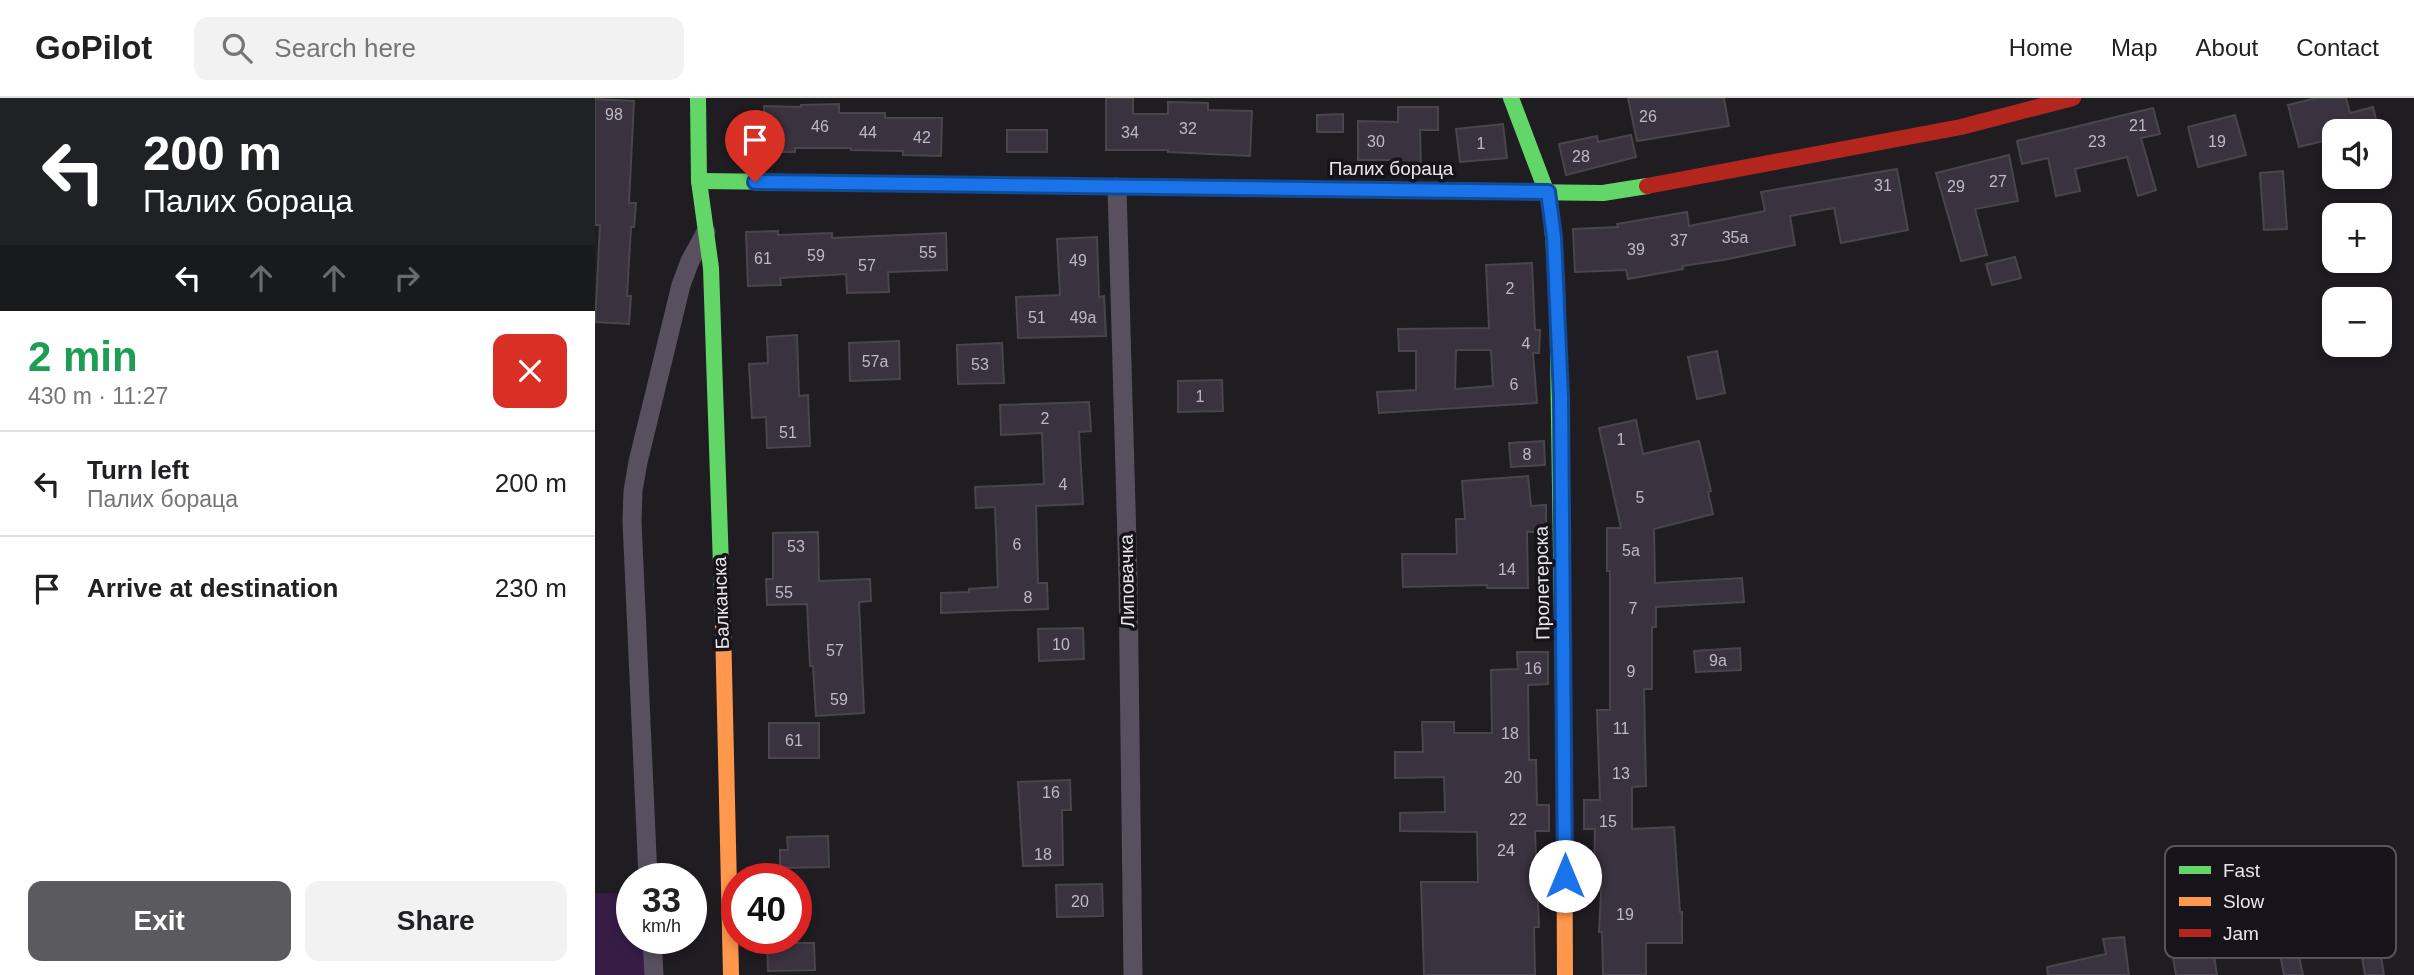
<!DOCTYPE html>
<html lang="en">
<head>
<meta charset="utf-8">
<style>
	:root { --surface:#fff; --page:#f2f2f2; --text:#202124; --muted:#757577; --line:#e0e0e0; --accent:#5b5a5e }
	body { margin:0; font-family:Helvetica,sans-serif; background:var(--page); color:var(--text); height:100vh; display:flex; flex-direction:column; font-size:26px; white-space:nowrap }
	* { box-sizing:border-box; margin:0 }
	p { font-size:23px; color:var(--muted) }
	.icon { flex:none; width:38px; height:38px; fill:none; stroke:currentColor; stroke-width:2; stroke-linecap:round; stroke-linejoin:round }
	.map { position:relative; flex:1; overflow:hidden }
	.side { display:flex; flex-direction:column; background:var(--surface); width:595px }
	.side>* { flex:none }
	.guide { background:#202124; color:#fff; overflow:hidden }
	.tools { position:absolute; left:1727px; top:21px; display:grid; gap:14px }
	.tools a { display:grid; place-items:center; width:70px; height:70px; border-radius:14px; background:var(--surface); box-shadow:0 4px 10px #0003; font-size:35px }
	.speed { position:absolute; left:21px; top:765px; display:flex; gap:14px; font-size:35px; font-weight:700; text-align:center }
	.speed>* { display:grid; place-content:center; width:91px; height:91px; border-radius:50%; background:var(--surface); box-shadow:0 4px 10px #0003; line-height:1 }
	.speed small { font-size:18px; font-weight:400 }
	.speed .limit { border:10px solid #d22; background:#fff; color:#111 }
	.pin { position:absolute; display:grid; place-items:center; width:60px; height:60px; color:#fff; margin:-72px -30px; border-radius:50% 50% 50% 0; rotate:-45deg; box-shadow:0 0 7px #0007 }
	.pin .icon { rotate:45deg }
	.me { position:absolute; width:77px; margin:-38px; rotate:0deg; stroke-linejoin:round; filter:drop-shadow(0 0 5px #0008) }
	.turn { display:flex; align-items:center; gap:24px; height:147px; padding:0 28px; font-size:32px }
	.turn .icon { width:91px; height:91px; stroke-width:2.5 }
	.turn b { display:block; font-size:49px; line-height:60px }
	.lanes { display:flex; align-items:center; height:66px; padding:0 28px; background:#0003; justify-content:center; gap:35px; direction:ltr }
	.lanes .off { opacity:.35 }
	.round { display:grid; place-items:center; flex:none; width:74px; height:74px; border-radius:14px; background:var(--page) }
	.headline { display:flex; align-items:center; justify-content:space-between; height:119px; padding:0 28px }
	h1 { font-size:42px; font-weight:800; line-height:52px; color:#1e9e55 }
	.action { display:flex; gap:14px; margin-top:auto; padding:14px 28px }
	.action a { flex:1; height:80px; border-radius:14px; background:var(--accent); color:#fff; font-size:28px; font-weight:800; line-height:80px; text-align:center }
	.action a+a { background:var(--page); color:var(--text) }
	ul { padding:0; list-style:none }
	li { display:flex; align-items:center; gap:21px; height:105px; padding:0 28px; border-top:2px solid var(--line) }
	li div { flex:1 }
	li b { display:block; font-size:26px }
	li em { font-style:normal }
	header { display:flex; align-items:center; gap:42px; box-sizing:border-box; height:98px; padding:0 35px; background:var(--surface); border-bottom:2px solid var(--line) }
	header strong { font-size:33px }
	nav { display:flex; gap:38px; margin-inline-start:auto; font-size:24px }
	.search { width:490px; height:63px; background:var(--page); display:flex; align-items:center; gap:18px; box-sizing:border-box; padding:0 24px; border-radius:14px; color:var(--muted); font-size:26px }
	main { display:flex; flex:1; min-height:0 }
	.map>svg:first-child { display:block }
	.green { fill:#361d46 }
	.building { fill:#3b3240; stroke:#48464a; stroke-width:2; fill-rule:evenodd }
	.lines { fill:none; stroke-linecap:round; stroke-linejoin:round }
	.street { stroke:#58505e; stroke-width:19 }
	.fast { stroke:#63d668; stroke-width:16 }
	.slow { stroke:#ff974d; stroke-width:16 }
	.jam { stroke:#b3261e; stroke-width:16 }
	.route-casing { stroke:#114b97; stroke-width:18 }
	.route { stroke:#1a73e8; stroke-width:12 }
	.labels { text-anchor:middle; dominant-baseline:central; stroke-width:7; stroke-linejoin:round; paint-order:stroke }
	.number-label { font-size:16px; fill:#bebac1 }
	.street-label { font-size:19px; fill:#eae7ec; stroke:#17131a }
	.key { fill:#17131a; stroke:#565359; stroke-width:2 }
	.key-label { font-size:19px; fill:#eae7ec }
</style>
</head>
<body>
<header>
<strong>GoPilot</strong>
<div class="search"><svg class="icon" aria-label="search" viewBox="0 0 24 24"><circle cx="10" cy="10" r="6"/><path d="M15 15l6 6"/></svg>Search here</div>
<nav><a>Home</a><a>Map</a><a>About</a><a>Contact</a></nav>
</header>
<main>
<section class="side">
<div class="guide">
<div class="turn"><svg class="icon" aria-label="left" viewBox="0 0 24 24"><path d="M17 20v-9H6M10 6l-5 5 5 5"/></svg><div><b>200 m</b>Палих бораца</div></div>
<div class="lanes"><svg class="icon" aria-label="left" viewBox="0 0 24 24"><path d="M17 20v-9H6M10 6l-5 5 5 5"/></svg><svg class="icon off" aria-label="ahead" viewBox="0 0 24 24"><path d="M12 20V5M6 11l6-6 6 6"/></svg><svg class="icon off" aria-label="ahead" viewBox="0 0 24 24"><path d="M12 20V5M6 11l6-6 6 6"/></svg><svg class="icon off" aria-label="right" viewBox="0 0 24 24"><path d="M7 20v-9h11M14 6l5 5-5 5"/></svg></div>
</div>
<div class="headline"><div><h1>2 min</h1><p>430 m · 11:27</p></div><a class="round" style="background:#d93025;color:#fff"><svg class="icon" aria-label="close" viewBox="0 0 24 24"><path d="M6 6l12 12M18 6L6 18"/></svg></a></div>
<ul>
<li><svg class="icon" aria-label="left" viewBox="0 0 24 24"><path d="M17 20v-9H6M10 6l-5 5 5 5"/></svg><div><b>Turn left</b><p>Палих бораца</p></div><em>200 m</em></li>
<li><svg class="icon" aria-label="arrive" viewBox="0 0 24 24"><path d="M6 21V4h12l-3 4 3 4H6"/></svg><div><b>Arrive at destination</b></div><em>230 m</em></li>
</ul>
<div class="action"><a>Exit</a><a>Share</a></div>
</section>
<div class="map">
<svg width="1819" height="877" viewBox="0 0 1819 877">
	<rect width="100%" height="100%" fill="#201d22"/>
	<polygon class="green" points="0,795 37,796 37,840 51,840 53,877 0,877"/>
	<g class="building">
		<polygon points="511,0 538,0 538,16 573,16 573,4 613,5 613,12 657,13 655,58 573,54 573,52 511,52"/>
		<polygon points="1033,0 1129,0 1134,28 1042,43"/>
		<polygon points="1721,0 1751,0 1755,15 1778,9 1784,33 1740,33 1740,40 1704,49 1693,7"/>
		<polygon points="0,1 39,3 34,105 41,105 39,129 36,129 32,198 36,198 34,226 0,224 5,127 0,127"/>
		<polygon points="244,6 244,15 290,15 290,20 347,20 346,58 308,57 308,53 256,52 256,50 200,50 200,54 168,54 169,8 206,9 206,7"/>
		<polygon points="803,9 843,9 843,32 825,32 826,72 804,72 804,62 763,62 763,23 803,24"/>
		<polygon points="1558,10 1565,36 1546,40 1561,92 1543,98 1532,59 1480,71 1485,93 1461,98 1453,60 1427,66 1422,43"/>
		<polygon points="748,16 748,34 722,34 722,17"/>
		<polygon points="1640,17 1651,57 1603,69 1593,29"/>
		<polygon points="908,26 912,60 865,64 861,31"/>
		<rect x="412" y="32" width="40" height="22"/>
		<polygon points="1036,37 1041,59 971,77 964,46 1002,38 1003,44"/>
		<polygon points="1414,57 1423,103 1380,111 1392,157 1366,163 1341,75"/>
		<polygon points="1302,71 1313,132 1246,145 1239,110 1195,118 1200,147 1128,162 1087,168 1088,171 1033,181 1031,172 980,174 978,131 1023,129 1022,126 1092,114 1094,128 1170,113 1166,94"/>
		<polygon points="1688,73 1692,131 1669,132 1665,75"/>
		<polygon points="183,133 183,137 237,135 237,140 351,135 352,172 293,174 294,194 252,195 251,176 185,180 186,187 153,188 151,134"/>
		<polygon points="502,139 504,199 509,198 511,238 423,240 421,199 465,197 462,141"/>
		<polygon points="1420,159 1426,180 1397,187 1391,166"/>
		<path d="M937,165l3,67h5l-1,23h-6l4,50 -158,10 -2,-21 39,-2v-39h-17l-1,-22 91,-1 -3,-63zM861,252h35l2,36 -38,3z"/>
		<polygon points="202,237 204,298 213,297 215,348 172,350 171,319 157,320 154,266 173,265 172,239"/>
		<polygon points="304,243 305,281 255,283 254,245"/>
		<polygon points="407,245 409,285 363,286 362,247"/>
		<polygon points="1122,253 1130,295 1102,301 1093,259"/>
		<polygon points="627,282 628,313 583,314 583,283"/>
		<polygon points="494,304 496,333 484,334 488,406 441,408 443,485 452,485 453,511 346,515 346,495 374,494 374,491 403,489 400,409 381,410 380,389 449,386 447,335 406,337 405,307"/>
		<polygon points="1041,322 1048,356 1104,343 1116,393 1113,394 1118,416 1059,431 1060,485 1147,480 1149,504 1061,509 1061,529 1057,529 1057,591 1049,591 1051,688 1037,689 1037,731 1079,729 1085,814 1087,814 1087,845 1051,845 1051,877 1008,877 1007,834 1004,834 1007,775 999,775 1000,731 989,731 989,702 1005,702 1002,612 1015,612 1015,473 1012,473 1012,430 1026,430 1004,330"/>
		<polygon points="949,343 950,367 916,369 914,345"/>
		<polygon points="933,378 936,408 951,407 951,434 932,434 933,490 892,490 892,487 808,489 807,456 862,456 861,421 870,421 867,383"/>
		<polygon points="223,434 224,483 275,481 276,503 264,504 269,615 221,618 218,568 215,568 212,506 172,507 171,481 178,481 178,435"/>
		<polygon points="488,530 489,561 444,563 443,531"/>
		<polygon points="1145,550 1146,572 1101,574 1099,553"/>
		<polygon points="922,554 953,554 953,586 933,587 934,662 941,662 942,707 954,707 954,733 940,733 944,829 939,829 940,877 829,877 826,784 883,784 882,734 805,733 805,715 850,714 849,679 800,680 800,654 828,654 827,624 859,624 859,635 897,635 896,572 923,571"/>
		<rect x="174" y="625" width="50" height="35"/>
		<polygon points="475,682 476,712 467,712 468,767 428,768 423,684"/>
		<polygon points="233,738 234,769 185,770 185,752 193,752 192,739"/>
		<polygon points="1690,781 1699,835 1708,877 1689,877 1679,824 1676,824 1670,784"/>
		<polygon points="507,786 508,818 462,819 461,787"/>
		<polygon points="1780,821 1789,877 1770,877 1761,824"/>
		<polygon points="1614,825 1622,877 1581,877 1573,831"/>
		<polygon points="1529,839 1534,877 1453,877 1452,869 1511,856 1508,841"/>
		<polygon points="172,845 219,845 220,872 173,873"/>
	</g>
	<g class="lines">
		<g class="street">
			<polyline points="522,89 533,480 538,877"/>
			<polyline points="53,780 37,423 38,393 43,364 86,187 95,163 111,134"/>
			<polyline points="57,840 59,877"/>
		</g>
		<g class="fast">
			<polyline points="103,0 104,83 116,170 128,528"/>
			<polyline points="916,0 955,103 962,187 969,658"/>
			<polyline points="104,83 1008,95 1052,88"/>
		</g>
		<g class="slow">
			<polyline points="128,528 136,877"/>
			<polyline points="969,658 970,877"/>
		</g>
		<polyline class="jam" points="1052,88 1366,29 1478,0"/>
	</g>
	<g class="lines">
		<g class="route-casing">
			<polyline id="route" points="160,84 953,94 959,139 966,299 970,778"/>
		</g>
		<use href="#route" class="route"/>
	</g>
	<g class="labels">
		<g class="number-label">
			<text x="19" y="16">98</text>
			<text x="1053" y="18">26</text>
			<text x="1543" y="27">21</text>
			<text x="225" y="28">46</text>
			<text x="593" y="30">32</text>
			<text x="273" y="34">44</text>
			<text x="535" y="34">34</text>
			<text x="327" y="39">42</text>
			<text x="781" y="43">30</text>
			<text x="1502" y="43">23</text>
			<text x="1622" y="43">19</text>
			<text x="886" y="45">1</text>
			<text x="986" y="58">28</text>
			<text x="1403" y="83">27</text>
			<text x="1288" y="87">31</text>
			<text x="1361" y="88">29</text>
			<text x="1140" y="139">35a</text>
			<text x="1084" y="142">37</text>
			<text x="1041" y="151">39</text>
			<text x="333" y="154">55</text>
			<text x="221" y="157">59</text>
			<text x="168" y="160">61</text>
			<text x="483" y="162">49</text>
			<text x="272" y="167">57</text>
			<text x="915" y="190">2</text>
			<text x="442" y="219">51</text>
			<text x="488" y="219">49a</text>
			<text x="931" y="245">4</text>
			<text x="280" y="263">57a</text>
			<text x="385" y="266">53</text>
			<text x="919" y="286">6</text>
			<text x="605" y="298">1</text>
			<text x="450" y="320">2</text>
			<text x="193" y="334">51</text>
			<text x="1026" y="341">1</text>
			<text x="932" y="356">8</text>
			<text x="468" y="386">4</text>
			<text x="1045" y="399">5</text>
			<text x="422" y="446">6</text>
			<text x="201" y="448">53</text>
			<text x="1036" y="452">5a</text>
			<text x="912" y="471">14</text>
			<text x="189" y="494">55</text>
			<text x="433" y="499">8</text>
			<text x="1038" y="510">7</text>
			<text x="466" y="546">10</text>
			<text x="240" y="552">57</text>
			<text x="1123" y="562">9a</text>
			<text x="938" y="570">16</text>
			<text x="1036" y="573">9</text>
			<text x="244" y="601">59</text>
			<text x="1026" y="630">11</text>
			<text x="915" y="635">18</text>
			<text x="199" y="642">61</text>
			<text x="1026" y="675">13</text>
			<text x="918" y="679">20</text>
			<text x="456" y="694">16</text>
			<text x="923" y="721">22</text>
			<text x="1013" y="723">15</text>
			<text x="911" y="752">24</text>
			<text x="448" y="756">18</text>
			<text x="485" y="803">20</text>
			<text x="1030" y="816">19</text>
		</g>
		<g class="street-label">
			<text x="796" y="70">Палих бораца</text>
			<text transform="translate(532 483) rotate(-91)">Липовачка</text>
			<text transform="translate(947 485) rotate(-91)">Пролетерска</text>
			<text transform="translate(126 505) rotate(-92)">Балканска</text>
		</g>
	</g>
	<rect x="1570" y="748" width="231" height="112" rx="10" class="key"/>
	<rect x="1584" y="768" width="32" height="8" fill="#63d668"/>
	<rect x="1584" y="799" width="32" height="9" fill="#ff974d"/>
	<rect x="1584" y="831" width="32" height="8" fill="#b3261e"/>
	<g class="key-label">
		<text x="1628" y="779">Fast</text>
		<text x="1628" y="810">Slow</text>
		<text x="1628" y="842">Jam</text>
	</g>
</svg>
<div class="tools">
<a><svg class="icon" aria-label="sound" viewBox="0 0 24 24"><path d="M4 9h4l5-4v14l-5-4H4zM17 9q2 3 0 6"/></svg></a>
<a>+</a>
<a>−</a>
</div>
<div class="speed"><div>33<small>km/h</small></div><div class="limit">40</div></div>
<div class="pin" style="left:160px;top:84px;background:#d93025"><svg class="icon" aria-label="arrive" viewBox="0 0 24 24"><path d="M6 21V4h12l-3 4 3 4H6"/></svg></div>
<svg class="me" style="left:970px;top:778px" viewBox="-20 -20 40 40"><circle r="19" fill="#fff"/><path d="M0-13L10 11 0 6-10 11z" fill="#1a73e8"/></svg>
</div>
</main>
</body>
</html>
